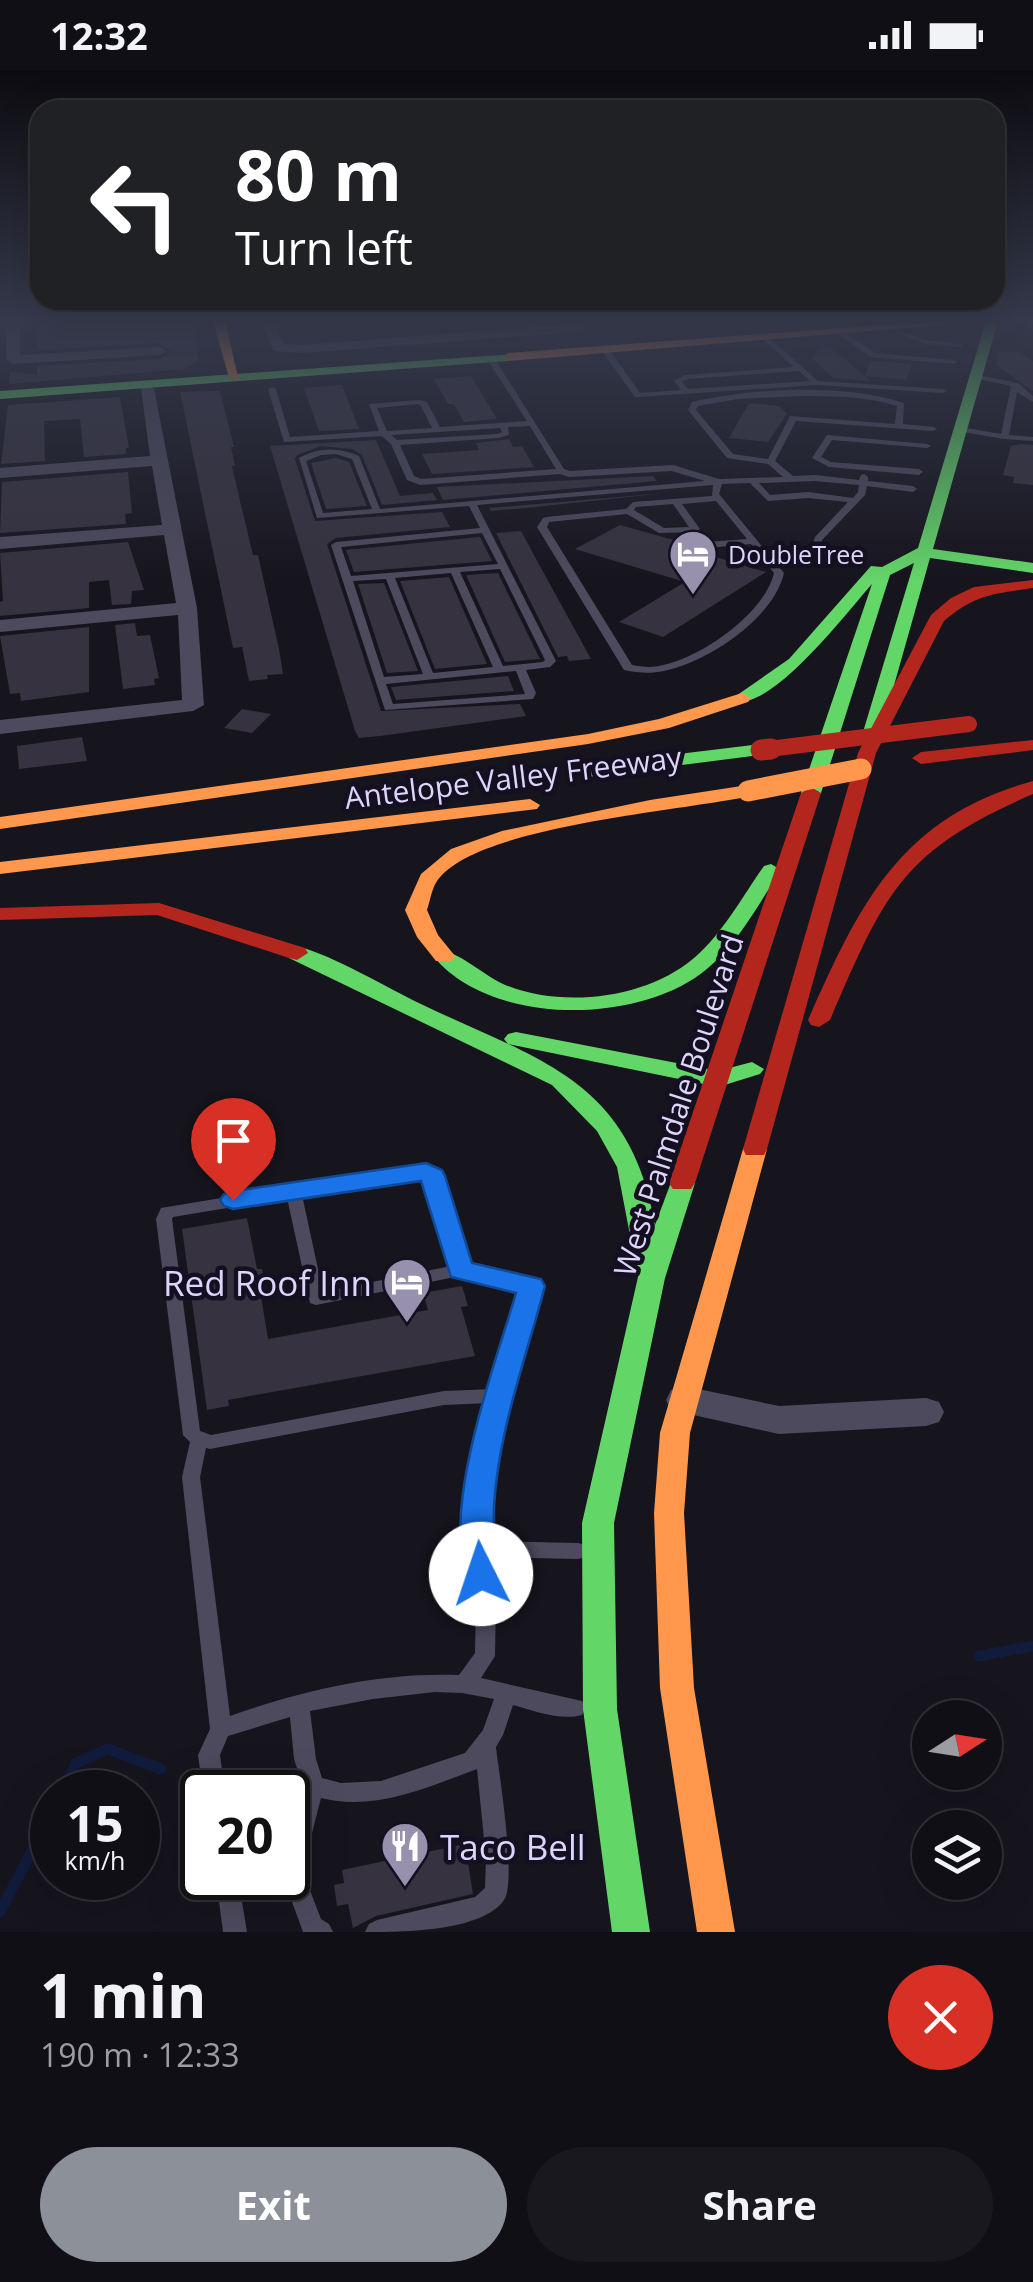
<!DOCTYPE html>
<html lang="en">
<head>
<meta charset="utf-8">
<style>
	:root { --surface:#100f16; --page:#19181f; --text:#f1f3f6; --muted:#9c9ca1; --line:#302f35; --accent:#8c9099 }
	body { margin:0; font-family:"Open Sans",sans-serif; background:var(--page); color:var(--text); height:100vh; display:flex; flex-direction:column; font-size:38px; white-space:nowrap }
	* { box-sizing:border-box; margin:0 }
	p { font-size:32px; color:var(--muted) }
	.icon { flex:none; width:55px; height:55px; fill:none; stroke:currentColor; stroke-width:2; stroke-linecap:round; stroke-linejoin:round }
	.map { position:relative; height:1862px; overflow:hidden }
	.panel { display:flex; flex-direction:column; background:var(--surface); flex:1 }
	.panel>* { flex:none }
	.top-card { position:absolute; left:30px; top:30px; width:975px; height:210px; border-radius:30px; box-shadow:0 10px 40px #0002,0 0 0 2px var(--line); background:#202124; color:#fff; overflow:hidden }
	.needle { width:65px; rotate:78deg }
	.fabs { position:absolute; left:912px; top:1630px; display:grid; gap:20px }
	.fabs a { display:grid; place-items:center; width:90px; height:90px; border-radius:50%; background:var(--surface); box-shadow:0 10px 40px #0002,0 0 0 2px var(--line); font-size:50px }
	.speed { position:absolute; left:30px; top:1700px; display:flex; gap:20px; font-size:50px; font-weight:700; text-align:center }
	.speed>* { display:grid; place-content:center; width:130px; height:130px; border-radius:50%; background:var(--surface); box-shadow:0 10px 40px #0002,0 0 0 2px var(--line); line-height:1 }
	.speed small { font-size:25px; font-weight:400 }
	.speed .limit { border:5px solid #111; border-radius:15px; background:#fff; color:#111 }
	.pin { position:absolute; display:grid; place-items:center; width:85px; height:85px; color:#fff; margin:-102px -42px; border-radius:50% 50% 50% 0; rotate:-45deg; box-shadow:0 0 10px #0007 }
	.pin .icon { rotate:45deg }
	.me { position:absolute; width:110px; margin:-55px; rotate:356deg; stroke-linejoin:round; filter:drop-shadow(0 0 8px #0008) }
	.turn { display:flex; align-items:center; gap:35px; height:210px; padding:0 40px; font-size:45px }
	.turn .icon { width:130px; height:130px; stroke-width:2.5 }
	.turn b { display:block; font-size:70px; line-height:85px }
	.round { display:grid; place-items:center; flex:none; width:105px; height:105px; border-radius:52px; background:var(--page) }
	.summary { display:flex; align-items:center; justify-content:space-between; height:170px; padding:0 40px }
	h1 { font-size:60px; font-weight:700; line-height:75px }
	.cta { display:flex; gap:20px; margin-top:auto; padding:20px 40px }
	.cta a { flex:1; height:115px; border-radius:60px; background:var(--accent); color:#fff; font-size:40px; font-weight:700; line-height:115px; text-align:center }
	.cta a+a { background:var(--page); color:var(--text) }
	.status { display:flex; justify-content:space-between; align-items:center; height:70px; padding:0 50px; background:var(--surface); direction:ltr }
	.status svg { height:28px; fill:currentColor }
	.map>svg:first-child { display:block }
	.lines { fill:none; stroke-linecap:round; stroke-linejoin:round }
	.stream { stroke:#111b3c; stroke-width:11 }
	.building { fill:#36323f }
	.lane { fill:#4d4a5d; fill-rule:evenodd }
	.street { fill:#4d4a5d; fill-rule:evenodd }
	.fast { fill:#63d668; fill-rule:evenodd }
	.slow { fill:#ff974d; fill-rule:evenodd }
	.jam { fill:#b3261e; fill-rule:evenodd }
	.slow-bridge { stroke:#ff974d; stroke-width:21 }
	.jam-bridge-far1 { stroke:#b3261e; stroke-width:16 }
	.jam-bridge { stroke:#b3261e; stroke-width:21 }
	.route { fill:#1a73e8; stroke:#114b97; stroke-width:2.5 }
	.labels { text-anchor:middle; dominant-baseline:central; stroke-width:9; stroke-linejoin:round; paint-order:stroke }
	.far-poi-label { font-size:25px; fill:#ded5fb; stroke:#151021; text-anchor:start }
	.street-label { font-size:30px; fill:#ded5fb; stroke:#151021 }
	.near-poi-label { font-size:35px; fill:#ded5fb; stroke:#151021; text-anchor:end }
</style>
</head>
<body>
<div class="status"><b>12:32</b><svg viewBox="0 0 49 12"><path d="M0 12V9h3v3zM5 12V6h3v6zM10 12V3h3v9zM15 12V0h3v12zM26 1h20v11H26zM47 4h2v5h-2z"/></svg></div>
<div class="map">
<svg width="1033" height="1862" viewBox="0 0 1033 1862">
	<rect width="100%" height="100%" fill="#16141d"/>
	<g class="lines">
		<g class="stream">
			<polyline points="979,1586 1033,1576"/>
			<polyline points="62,1722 76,1693 108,1679 161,1699"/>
			<polyline points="0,1842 52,1742"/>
		</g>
	</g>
	<g class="building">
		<polygon points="38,251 192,251 199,290 185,299 9,314 9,301 37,305 37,296 160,289 171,282 160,273 37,280"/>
		<polygon points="832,278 870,311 833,308 813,289 818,279"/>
		<polygon points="1019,281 1033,291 1033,321 996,295 998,282"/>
		<polygon points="870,291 912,294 906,310 865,306"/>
		<polygon points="471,306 497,349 464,352 454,334 448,334 434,309"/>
		<polygon points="342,315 359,359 319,361 304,318"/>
		<polygon points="220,321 234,377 231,377 235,396 232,396 240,431 253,485 258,485 279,579 283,604 267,605 268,609 249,611 242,577 233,578 180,322"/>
		<polygon points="120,327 129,378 126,378 126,384 84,387 80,349 44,351 45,391 1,394 8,335"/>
		<polygon points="749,333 779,336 787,344 768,372 729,368"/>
		<polygon points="509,369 513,377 522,376 534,397 432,404 422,384 479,380 476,373"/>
		<polygon points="376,370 400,426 433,423 437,430 382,435 362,385 352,379 321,376 297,385 295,389 315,451 442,442 450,457 336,468 327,474 381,641 520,634 526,646 380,666 359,668 355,661 270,376"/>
		<polygon points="1020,374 1033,375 1033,415 1013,413 1014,407 1003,405 1011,376"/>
		<polygon points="336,388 349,392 367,436 326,439 311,393"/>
		<polygon points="128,402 132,443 125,444 126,454 0,463 2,412"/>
		<polygon points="653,406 657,411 443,430 437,417"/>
		<polygon points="666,423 526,438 491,441 489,438"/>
		<polygon points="620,455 674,470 698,464 711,468 700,472 696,481 766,502 663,567 619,552 685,512 575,479"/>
		<polygon points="521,461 535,487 591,589 569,591 567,586 558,587 496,463"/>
		<polygon points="480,467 492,491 354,502 346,480"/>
		<polygon points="128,472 144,520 132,521 131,534 112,535 109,510 89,512 89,538 0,546 0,532 3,531 0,483"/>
		<polygon points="498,503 540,589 505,592 466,505"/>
		<polygon points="449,507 487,594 435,599 400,511"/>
		<polygon points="384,513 418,601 387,603 358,514"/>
		<polygon points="135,553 137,566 150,565 159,608 154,609 155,615 123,619 115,555"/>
		<polygon points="89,557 89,622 21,631 20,623 10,624 0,566"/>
		<polygon points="508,606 514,621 396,630 391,617"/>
		<polygon points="242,639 271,644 252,663 224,658"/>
		<polygon points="82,667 87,691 19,699 17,676"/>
		<polygon points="247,1148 257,1199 262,1199 267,1225 261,1226 268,1269 428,1240 423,1223 462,1216 468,1236 461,1237 475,1286 228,1330 229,1336 207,1340 182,1159"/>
		<polygon points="465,1774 473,1824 376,1846 353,1858 348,1834 337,1836 334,1815 344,1813 342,1800"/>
	</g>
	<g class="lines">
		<g class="lane">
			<polygon points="893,259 927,270 964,275 960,277 926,274 893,261"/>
			<polygon points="842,261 875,283 954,290 958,292 954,294 870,287 839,265"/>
			<path d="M767,266l51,45 125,8 4,2 -4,2 -127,-8 -178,12h-3l-34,-47 7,-2 32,45 41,-3 -7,-9 11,-6 109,-8 -30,-27 -1,-2zM799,301l11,10 -122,8 -6,-7 5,-3z"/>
			<path d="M491,287l4,2 69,110 6,2 103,-6 46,14 64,-2 -15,-13 -41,-6 -39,-48 4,-8c63,-14 150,-19 212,1l-1,21 30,3 4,2 -4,2 -137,-10 -21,40 18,15 22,-1 44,5 2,-5 3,-1 4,3v4l45,5 4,3 -4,3 -46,-6 -2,9 -43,45 -5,18 -8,-2 6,-19 33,-35 -40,-4 -40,3 -18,-18 -28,1 -3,10 65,79c-10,45 -76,89 -120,98 -13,3 -26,2 -40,-1l-87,-143 6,-9 3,-1 80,-8 7,-7 79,-6 1,-11 -236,20 79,156 -6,6 -24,3 10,23 -3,6 -148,11 -54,-165 5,-3 144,-14 -11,-22 -152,12 -18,-60c20,-11 40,-11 60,-2l21,53 325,-28 -33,-10 -103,6 -9,-3 -140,11 -13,-5 -16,-36 -9,-8 -98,6 -16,-53 4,-2 4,2 14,48 89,-6 -10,-27 50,-4 8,2 13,25 87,-6 -40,-62zM800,326c32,0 66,0 97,10l-2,18 -105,-8 -22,43 -35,-5 -37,-44 2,-4 40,-7zM418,334l3,2 11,22 -45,3 -10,-23zM530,356l26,43 -135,10 -7,-3 -14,-31 98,-7 11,-3 -1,-8zM500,358l2,4 -5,2 -100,6 -6,-5zM336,384l16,5 20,50 -49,4 -17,-52 15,-6zM815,411l44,4 -1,7 -5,6 -45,-6 -38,3 -11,-12zM716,431l31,38 -40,3 -5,3 5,3 44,-4 23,29c-9,40 -72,84 -111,92 -10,3 -21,2 -31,0l-85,-138 2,-5 78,-8 32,19 36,-1 5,-3 -18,-25zM673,434l16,23 -25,1 -30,-18 2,-3zM482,463l16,31 -147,12 -10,-29zM500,499l45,91 -2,2 -40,4 -43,-94zM451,503l42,94 -60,6 -38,-95zM386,509l37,95 -39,3 -31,-96zM516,601l9,23 -132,10 -7,-20z"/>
			<polygon points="973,304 1018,313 1033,326 1033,332 1017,322 1009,365 1033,367 1033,371 1004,369 957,361 956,359 960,357 1001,364 1011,316 973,308"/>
			<polygon points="827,365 927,374 931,376 927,378 832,370 821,387 831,392 919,399 923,402 919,405 829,397 812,388"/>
			<path d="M416,1096l22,6 3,4 26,90 65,14 6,2 2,4 -50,181 -4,74 92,2 7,2 3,6 -3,6 -7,2 -91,-2 9,42 -1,57 -14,22 101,23 3,7 -3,7c-21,6 -48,-4 -69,-10l-10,30 -7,12c3,27 21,135 8,153 -22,32 -103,32 -139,32l4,-8 8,-4 98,-23 10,-9 1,-29 -9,-90c-49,18 -103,43 -156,29l-9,35 -6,47 15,39 8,5 4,8h-30l-19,-52v-2h4l2,-45 13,-47 -9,-27 -4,-42 -62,19 -8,19 5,37h-22l-5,-37 12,-26 -28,-252 8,-35 -7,-7 -27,-216 5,-11 6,-1zM416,1106l10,3 25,87 -128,26 -21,-97zM287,1128l23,105 6,2 144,-29 63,14 -29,99 -50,2 -233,44 -11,-4 -28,-212 1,-2zM490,1333l-18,64 -6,82 10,50 -1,54 -16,22c-78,-3 -156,15 -229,41l-30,-239 6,-29 4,1 234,-44zM435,1622l27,1 32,6 -11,31 -18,23 -84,28 -40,2 -19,-5 -6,-19 -6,-48 63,-12z"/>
			<polygon points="216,1808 238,1808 247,1862 223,1862"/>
		</g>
		<g class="street">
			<polygon points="6,251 20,251 20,285 160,277 167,281 160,285 13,294 6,290"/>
			<polygon points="259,251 273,251 284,274 303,275 569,254 567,251 581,251 585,258 578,262 303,283 274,281"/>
			<polygon points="140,311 153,314 197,538 204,635 193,641 0,664 0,650 182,630 178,545 0,562 0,550 176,533 164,465 0,479 0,467 162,455 152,396 0,408 0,398 150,386"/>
			<polygon points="684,1316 779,1336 926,1328 939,1332 944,1342 939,1352 926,1356 779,1364 671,1340 666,1330 671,1320"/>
		</g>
		<g class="fast">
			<path d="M986,251h12l-65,228 100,14v10l-103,-15 -52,184 -9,5 -9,-5 54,-179 -24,12 -69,218 -10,6 -7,-2 -3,-4 71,-209c-25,28 -97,123 -136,118l-3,-4 56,-39 82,-93 11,1 36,-19z"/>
			<polygon points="512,284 512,290 508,291 0,329 0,321"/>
			<polygon points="761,674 768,676 768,684 588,707 579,701 588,695"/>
			<path d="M771,794l10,6c-22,33 -42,72 -73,98 -66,57 -217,59 -275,-12l3,-5c18,-4 48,25 67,33 58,25 143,15 191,-26 29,-25 48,-61 70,-92z"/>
			<path d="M297,876c40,11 88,41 126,59 118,56 207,75 232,220l18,-48h18l4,6 -30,95 -51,245 3,186 33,223h-38l-29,-223 -1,-186 56,-246 -21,-110 -20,-36 -45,-46 -263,-127 -3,-5z"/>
			<polygon points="516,962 718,1001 752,992 764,999 760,1004 718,1017 508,974 504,969 508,964"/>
		</g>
		<g class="slow">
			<polygon points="213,251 225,251 239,311 229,308"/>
			<polygon points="934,251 989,251 508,291 502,287 508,283"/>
			<polygon points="742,623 751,628 748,632 669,658 588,674 0,759 0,747 588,664 659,649"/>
			<path d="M748,715l10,6 -3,4c-68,16 -280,30 -318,86 -5,7 -7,20 -10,29l11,25 17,21 -3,5h-16l-19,-24 -12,-27 16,-36 30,-25 51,-18 148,-31z"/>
			<polygon points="530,729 540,735 537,739 0,804 0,792"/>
			<polygon points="755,1071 764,1073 767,1079 690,1363 684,1443 694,1618 735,1862 697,1862 660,1618 654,1443 660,1363 743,1079 746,1073"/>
		</g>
		<g class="jam">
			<path d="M1033,510v8c-39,6 -58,6 -89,33l-68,132 -109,396 -3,6h-18l-3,-6 115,-396 73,-138 20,-17 23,-11z"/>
			<polygon points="1033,670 1033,680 921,694 912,688 921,682"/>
			<path d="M1033,711v13c-132,57 -148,99 -203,226l-11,7 -8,-2 -3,-5c51,-115 92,-203 225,-239z"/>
			<polygon points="811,717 821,723 695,1113 691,1119 673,1119 669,1113 801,723"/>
			<polygon points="159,833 305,878 308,883 297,890 289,888 157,845 0,850 0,838"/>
		</g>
		<polyline class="slow-bridge" points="748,721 861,699"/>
		<polyline class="jam-bridge-far1" points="761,680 969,654"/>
		<polyline class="jam-bridge" points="761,680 771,679"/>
	</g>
	<linearGradient id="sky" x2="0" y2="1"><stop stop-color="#0c0b10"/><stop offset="0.49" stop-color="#363a4c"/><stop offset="1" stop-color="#363a4c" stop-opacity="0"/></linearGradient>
	<rect width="1033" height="512" fill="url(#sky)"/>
	<path class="route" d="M426,1093l16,7 3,6 27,87 69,16 4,7c-19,72 -47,146 -51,221 -1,18 4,65 -2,77l-11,4 -11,-4c-33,-68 26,-221 46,-291l-65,-16 -30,-96 -188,28 -9,-3 -4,-6 4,-6 9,-3z"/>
	<defs>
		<g id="hotel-pin" transform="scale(2.5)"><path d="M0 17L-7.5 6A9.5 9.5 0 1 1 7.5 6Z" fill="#9891ad" stroke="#151021"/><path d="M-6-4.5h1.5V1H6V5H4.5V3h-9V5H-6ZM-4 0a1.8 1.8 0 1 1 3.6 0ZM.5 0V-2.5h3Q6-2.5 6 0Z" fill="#fff"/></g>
		<g id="restaurant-pin" transform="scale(2.5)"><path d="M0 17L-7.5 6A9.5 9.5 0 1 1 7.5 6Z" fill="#9891ad" stroke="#151021"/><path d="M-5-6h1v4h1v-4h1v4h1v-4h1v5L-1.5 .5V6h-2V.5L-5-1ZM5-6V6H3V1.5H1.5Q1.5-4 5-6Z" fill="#fff"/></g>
	</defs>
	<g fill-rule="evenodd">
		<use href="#hotel-pin" x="693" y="484"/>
		<use href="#hotel-pin" x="407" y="1212"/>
		<use href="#restaurant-pin" x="405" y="1776"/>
	</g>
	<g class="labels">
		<g class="far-poi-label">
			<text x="728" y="484">DoubleTree</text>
		</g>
		<g class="street-label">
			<text transform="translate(513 707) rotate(-7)">Antelope Valley Freeway</text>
			<text transform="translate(678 1035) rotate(-72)">West Palmdale Boulevard</text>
		</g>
		<g class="near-poi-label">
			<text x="372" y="1212">Red Roof Inn</text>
			<text x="440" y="1776" text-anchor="start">Taco Bell</text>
		</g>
	</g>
</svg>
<div class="fabs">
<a><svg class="needle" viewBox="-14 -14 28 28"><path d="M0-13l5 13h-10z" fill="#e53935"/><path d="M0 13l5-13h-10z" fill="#9c9ca1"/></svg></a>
<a><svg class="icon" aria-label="layers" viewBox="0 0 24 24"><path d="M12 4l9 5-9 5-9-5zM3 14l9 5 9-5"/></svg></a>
</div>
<div class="speed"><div>15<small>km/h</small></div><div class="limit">20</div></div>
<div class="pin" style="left:233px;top:1130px;background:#d93025"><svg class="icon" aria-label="arrive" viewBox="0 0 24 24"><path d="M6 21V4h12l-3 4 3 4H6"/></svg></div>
<svg class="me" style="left:481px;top:1504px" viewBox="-20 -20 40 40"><circle r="19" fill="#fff"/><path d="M0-13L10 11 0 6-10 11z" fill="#1a73e8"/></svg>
<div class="top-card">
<div class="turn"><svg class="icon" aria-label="left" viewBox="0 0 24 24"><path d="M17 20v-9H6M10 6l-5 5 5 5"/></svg><div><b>80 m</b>Turn left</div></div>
</div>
</div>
<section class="panel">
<div class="summary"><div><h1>1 min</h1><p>190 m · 12:33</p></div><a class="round" style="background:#d93025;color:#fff"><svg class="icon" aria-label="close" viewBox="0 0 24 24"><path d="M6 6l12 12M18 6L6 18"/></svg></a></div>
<div class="cta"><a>Exit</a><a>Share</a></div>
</section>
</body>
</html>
